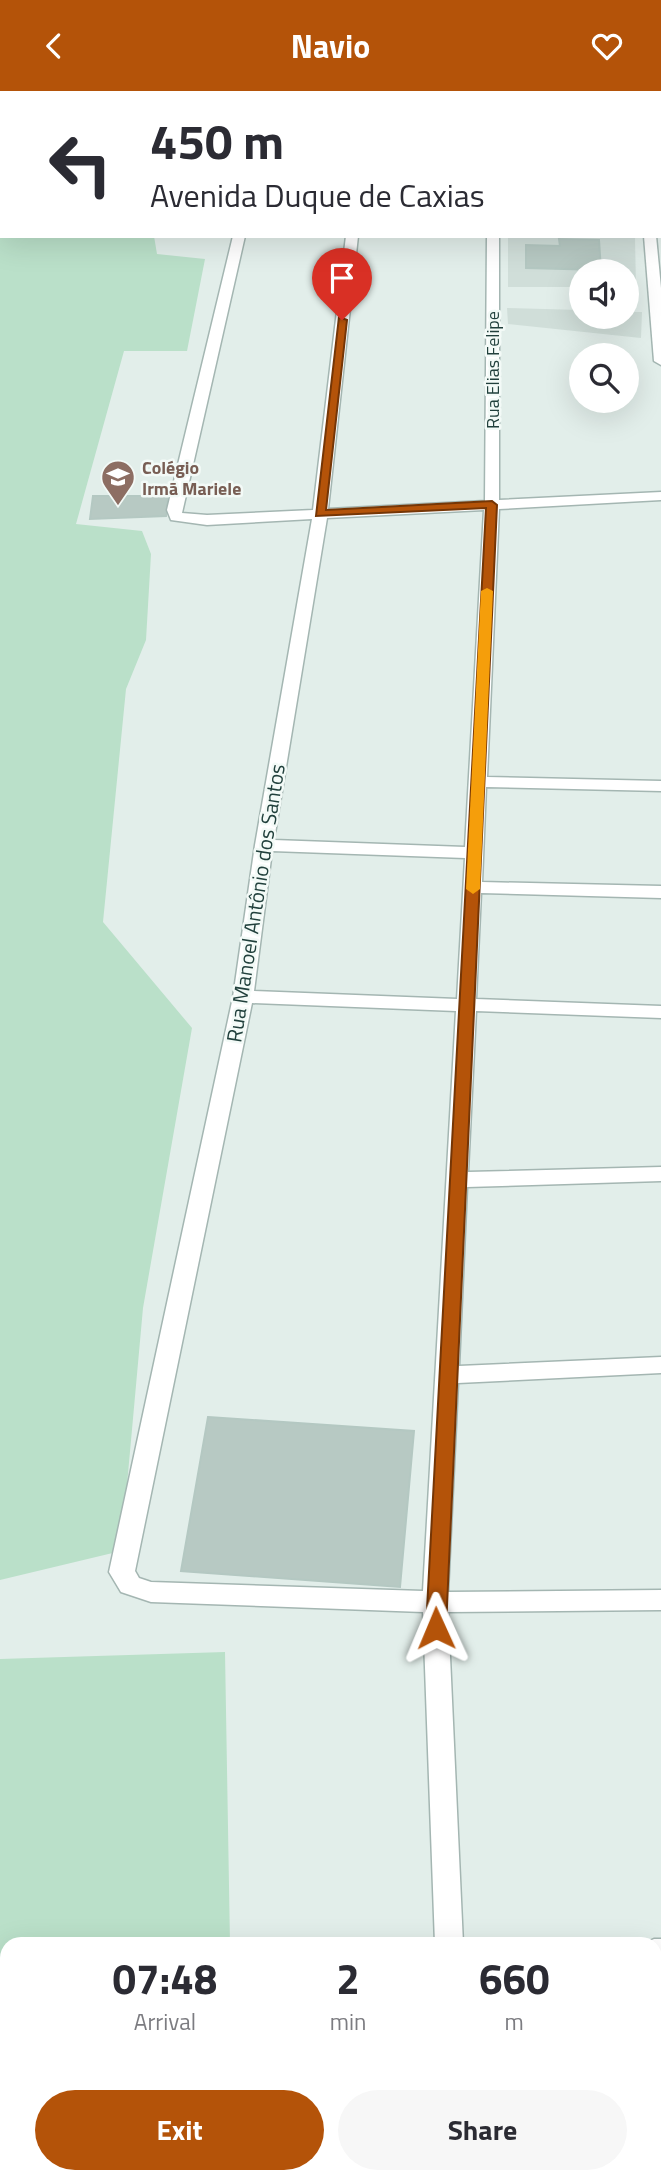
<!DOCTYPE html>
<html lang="en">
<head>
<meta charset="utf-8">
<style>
	:root { --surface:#fff; --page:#f7f7f7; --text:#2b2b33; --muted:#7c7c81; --accent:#b45309 }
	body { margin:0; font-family:"Titillium Web",sans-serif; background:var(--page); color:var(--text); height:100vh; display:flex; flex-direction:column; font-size:26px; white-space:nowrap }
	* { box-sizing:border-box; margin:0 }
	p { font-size:23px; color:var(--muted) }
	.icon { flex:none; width:38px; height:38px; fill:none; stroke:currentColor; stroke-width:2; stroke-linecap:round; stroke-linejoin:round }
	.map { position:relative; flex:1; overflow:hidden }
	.side { position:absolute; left:0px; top:1846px; width:662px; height:247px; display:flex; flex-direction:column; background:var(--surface); border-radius:21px 21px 0 0; box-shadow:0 7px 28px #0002 }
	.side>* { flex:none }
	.hud { position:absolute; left:0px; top:0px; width:662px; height:147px; box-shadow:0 7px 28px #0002; background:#fff; color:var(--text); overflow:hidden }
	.controls { position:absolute; left:569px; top:168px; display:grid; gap:14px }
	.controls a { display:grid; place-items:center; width:70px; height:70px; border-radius:50%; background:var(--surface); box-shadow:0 7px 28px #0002; font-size:35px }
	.pin { position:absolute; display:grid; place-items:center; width:60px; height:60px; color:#fff; margin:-72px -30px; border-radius:50% 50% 50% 0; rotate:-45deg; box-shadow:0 0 7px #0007 }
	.pin .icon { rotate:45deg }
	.me { position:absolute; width:77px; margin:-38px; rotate:359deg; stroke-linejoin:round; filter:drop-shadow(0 0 5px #0008) }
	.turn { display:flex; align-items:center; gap:24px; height:147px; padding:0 35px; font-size:32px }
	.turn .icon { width:91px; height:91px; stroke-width:2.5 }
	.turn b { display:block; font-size:49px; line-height:60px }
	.eta { display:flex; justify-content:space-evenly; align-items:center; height:119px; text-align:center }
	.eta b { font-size:42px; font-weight:700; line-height:49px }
	.action { display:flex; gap:14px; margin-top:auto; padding:14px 35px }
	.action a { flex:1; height:80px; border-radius:42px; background:var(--accent); color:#fff; font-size:28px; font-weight:700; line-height:80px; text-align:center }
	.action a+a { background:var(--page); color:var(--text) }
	header { display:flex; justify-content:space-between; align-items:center; height:91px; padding:0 35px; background:var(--accent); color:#fff; font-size:32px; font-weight:700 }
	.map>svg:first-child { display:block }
	.built { fill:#d0ded9 }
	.green { fill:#bae0c9 }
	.building { fill:#b7c9c3; stroke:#b4c8c2; stroke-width:2 }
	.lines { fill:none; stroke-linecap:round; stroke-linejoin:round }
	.minor-casing { stroke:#a4b6b2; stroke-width:3 }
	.minor { fill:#fff; fill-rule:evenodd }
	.route { fill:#b45309; stroke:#753606; stroke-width:2 }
	.slow { fill:#f59e0b }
	.labels { text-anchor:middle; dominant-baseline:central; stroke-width:5; stroke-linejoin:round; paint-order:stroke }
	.far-street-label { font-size:18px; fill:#21403c; stroke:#f3faf7 }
	.far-education-label { font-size:18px; font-weight:bold; fill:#785e54; stroke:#f3faf7; text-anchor:start }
	.street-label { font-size:21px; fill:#21403c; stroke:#f3faf7 }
</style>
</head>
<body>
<header><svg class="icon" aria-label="back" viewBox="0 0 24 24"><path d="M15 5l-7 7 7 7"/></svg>Navio<svg class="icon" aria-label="heart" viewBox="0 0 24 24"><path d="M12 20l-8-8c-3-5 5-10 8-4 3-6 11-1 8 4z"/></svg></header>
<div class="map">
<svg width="661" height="2092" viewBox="0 0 661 2092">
	<rect width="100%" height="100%" fill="#e2eeea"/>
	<g class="built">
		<polygon points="508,145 635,146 636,197 627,196 626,180 581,180 581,196 508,196"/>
		<polygon points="507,217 581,219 581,226 626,226 627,221 642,221 641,247 508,233"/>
	</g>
	<g class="green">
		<polygon points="0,132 2,145 154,145 157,163 205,168 187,260 124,260 76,433 142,440 151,463 146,549 126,598 103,831 192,937 143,1217 121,1460 0,1489"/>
		<polygon points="225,1561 230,1853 7,1853 7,2086 233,2086 233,2092 0,2092 0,1568"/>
	</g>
	<g class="building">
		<polygon points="559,148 599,149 601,179 526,177 526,154 560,155"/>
		<polygon points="93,405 168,405 166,425 90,428"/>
		<polygon points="208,1326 414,1340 400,1496 181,1480"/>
	</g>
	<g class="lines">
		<g class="minor-casing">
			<g id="minor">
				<polygon points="253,0 319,0 320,2 254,2"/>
				<rect x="345" y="0" width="10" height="2"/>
				<rect x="660" y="11" width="1" height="6"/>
				<rect x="0" y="16" width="2" height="6"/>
				<rect x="660" y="36" width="1" height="6"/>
				<rect x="0" y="57" width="2" height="6"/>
				<rect x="0" y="100" width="2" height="8"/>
				<path d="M233,145h12l-63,277 25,2 106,-5 33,-274h12l-30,273 157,-8 2,-265h12v264l162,-8v8l-162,9 -12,268 174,4v10l-175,-4 -4,95 179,4v12l-180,-5 -5,106 185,7v12l-185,-7 -8,161 193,-5v14l-194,6 -8,179 202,-9v16l-203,10 -10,209 213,-2v20l-213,2 15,332h-28l-12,-332 -272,-10 -30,-10 -12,-20 124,-575 22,-152 57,-326 -105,6 -36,-5 -4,-10zM484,419l-19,337 -191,-7 53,-322zM272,760l193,7 -8,141 -203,-8zM252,912l204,8 -33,580 -272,-9 -12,-4 -4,-7z"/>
				<polygon points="644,145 656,145 661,197 661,274 654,270"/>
				<polygon points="654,1848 661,1848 661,1874 654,1874 654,1853 643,1853"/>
				<rect x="446" y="2086" width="32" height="6"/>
			</g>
		</g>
		<use href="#minor" class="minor"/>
	</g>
	<polygon class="route" points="339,226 347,229 326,419 492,410 497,414 446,1537 443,1543 429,1543 426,1537 486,417 316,425"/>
	<polygon class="slow" points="487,497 493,500 480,798 473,803 466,798 481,500"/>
	<defs>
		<g id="school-pin" transform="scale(1.75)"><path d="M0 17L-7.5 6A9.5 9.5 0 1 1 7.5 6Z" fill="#8d6e63" stroke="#f3faf7"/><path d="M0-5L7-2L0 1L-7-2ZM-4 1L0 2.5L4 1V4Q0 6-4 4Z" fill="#fff"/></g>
	</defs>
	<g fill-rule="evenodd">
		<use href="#school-pin" x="118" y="386"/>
	</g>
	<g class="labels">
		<g class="far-street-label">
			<text transform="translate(492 279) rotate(-90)">Rua Elias Felipe</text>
		</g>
		<g class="far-education-label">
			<text x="142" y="376">Colégio<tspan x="142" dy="21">Irmã Mariele</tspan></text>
		</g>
		<g class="street-label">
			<text transform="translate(255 812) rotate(-81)">Rua Manoel Antônio dos Santos</text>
		</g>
	</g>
</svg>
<div class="controls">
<a><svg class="icon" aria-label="sound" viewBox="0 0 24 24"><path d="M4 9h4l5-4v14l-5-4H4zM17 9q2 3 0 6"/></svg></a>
<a><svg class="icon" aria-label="search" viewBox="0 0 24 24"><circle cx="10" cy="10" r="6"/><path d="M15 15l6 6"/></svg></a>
</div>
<div class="pin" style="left:342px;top:229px;background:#d93025"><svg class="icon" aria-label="arrive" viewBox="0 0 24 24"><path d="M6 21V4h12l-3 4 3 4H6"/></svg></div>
<svg class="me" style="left:436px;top:1537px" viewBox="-20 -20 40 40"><path d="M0-17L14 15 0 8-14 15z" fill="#b45309" stroke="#fff" stroke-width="4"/></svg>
<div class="hud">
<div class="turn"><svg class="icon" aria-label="left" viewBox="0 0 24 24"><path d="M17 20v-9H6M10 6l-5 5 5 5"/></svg><div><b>450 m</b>Avenida Duque de Caxias</div></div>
</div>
<section class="side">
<div class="eta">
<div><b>07:48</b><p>Arrival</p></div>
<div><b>2</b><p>min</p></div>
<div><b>660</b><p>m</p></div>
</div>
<div class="action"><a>Exit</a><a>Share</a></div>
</section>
</div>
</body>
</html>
